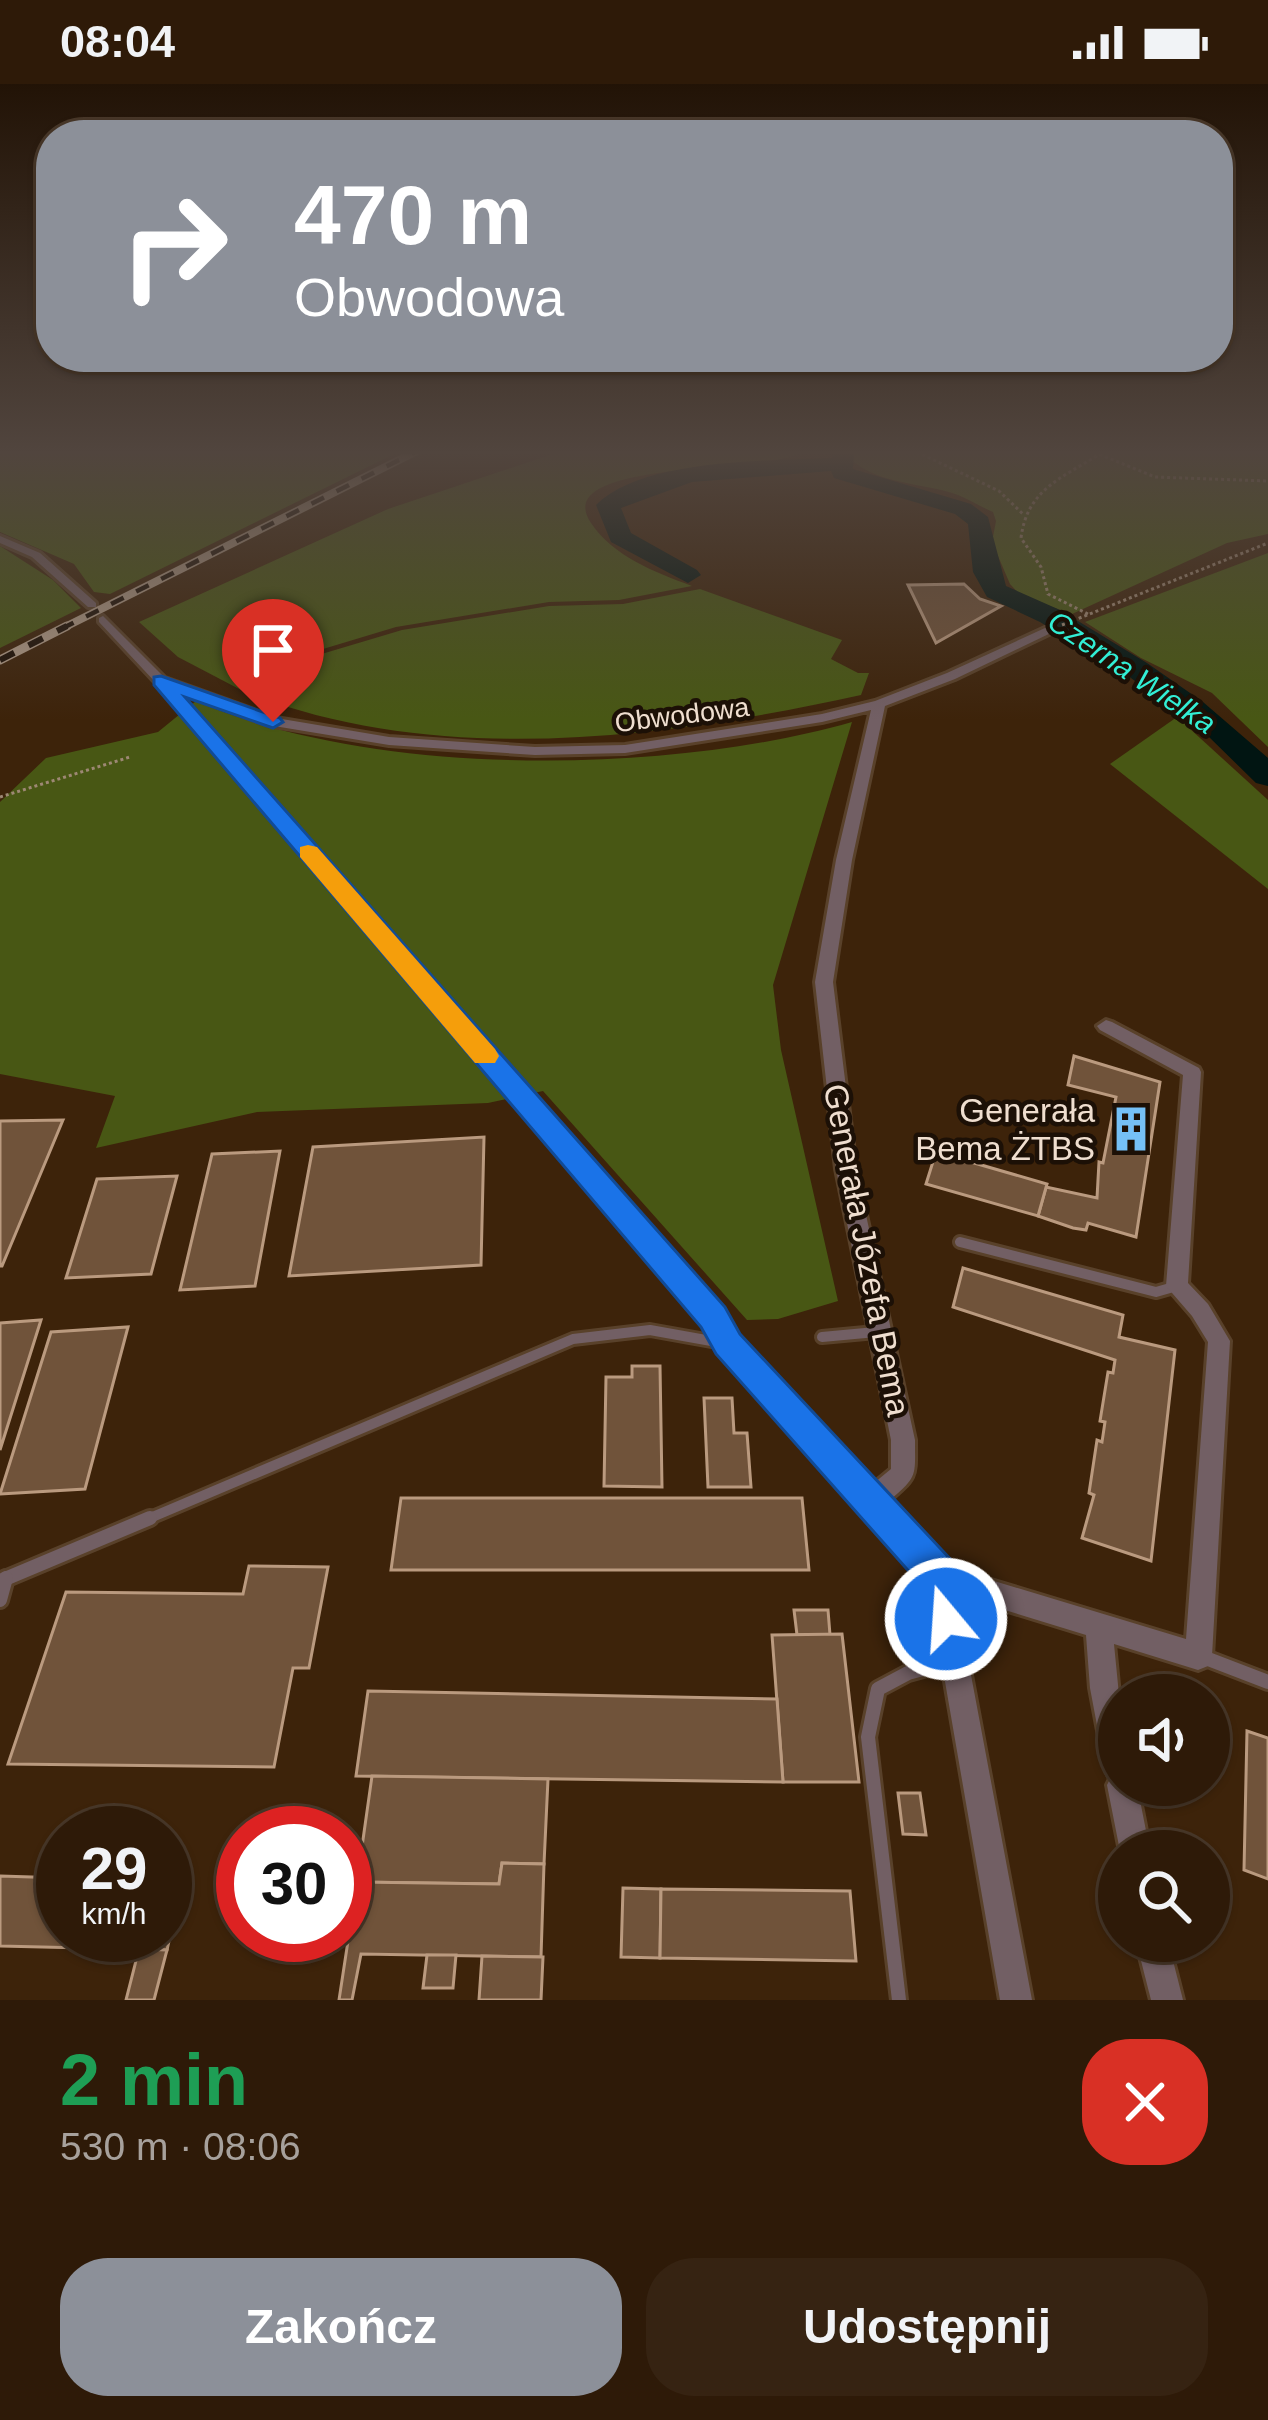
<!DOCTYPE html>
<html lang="pl">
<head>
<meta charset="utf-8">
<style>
	:root { --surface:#2e1a08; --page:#362312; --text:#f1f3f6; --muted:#a7a19c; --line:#493829; --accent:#8c9099 }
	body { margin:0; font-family:Helvetica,sans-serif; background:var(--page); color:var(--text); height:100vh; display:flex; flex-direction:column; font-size:45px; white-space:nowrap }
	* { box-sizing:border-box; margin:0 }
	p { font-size:39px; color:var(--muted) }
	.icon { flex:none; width:66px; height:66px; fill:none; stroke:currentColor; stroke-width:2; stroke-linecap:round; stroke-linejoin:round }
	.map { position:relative; height:1916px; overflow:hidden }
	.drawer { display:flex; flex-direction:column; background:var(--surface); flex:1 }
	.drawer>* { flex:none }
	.banner { position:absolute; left:36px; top:36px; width:1197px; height:252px; border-radius:48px; box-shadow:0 3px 9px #0004,0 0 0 3px var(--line); background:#8c9099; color:#fff; overflow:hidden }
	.tools { position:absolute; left:1098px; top:1590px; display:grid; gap:24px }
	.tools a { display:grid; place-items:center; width:132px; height:132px; border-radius:50%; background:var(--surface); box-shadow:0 3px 9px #0004,0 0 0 3px var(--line); font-size:60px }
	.speed { position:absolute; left:36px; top:1722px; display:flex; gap:24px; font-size:60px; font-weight:700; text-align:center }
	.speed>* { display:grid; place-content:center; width:156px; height:156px; border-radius:50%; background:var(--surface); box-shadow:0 3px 9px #0004,0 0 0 3px var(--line); line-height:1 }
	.speed small { font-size:30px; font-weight:400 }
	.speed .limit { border:18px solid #d22; background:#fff; color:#111 }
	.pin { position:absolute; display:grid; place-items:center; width:102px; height:102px; color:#fff; margin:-123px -51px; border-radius:50% 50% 50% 0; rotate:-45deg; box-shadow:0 0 12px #0007 }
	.pin .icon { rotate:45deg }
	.me { position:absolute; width:132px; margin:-66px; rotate:342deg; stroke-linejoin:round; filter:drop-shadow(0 0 9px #0008) }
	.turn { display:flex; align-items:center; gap:42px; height:252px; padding:0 60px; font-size:54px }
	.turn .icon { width:156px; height:156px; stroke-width:2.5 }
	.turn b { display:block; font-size:84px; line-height:102px }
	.round { display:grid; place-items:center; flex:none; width:126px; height:126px; border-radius:48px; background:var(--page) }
	.head { display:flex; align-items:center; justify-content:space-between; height:204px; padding:0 60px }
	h1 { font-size:72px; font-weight:600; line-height:90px; color:#1e9e55 }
	.button { display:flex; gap:24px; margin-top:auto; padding:24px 60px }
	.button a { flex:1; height:138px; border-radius:48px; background:var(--accent); color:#fff; font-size:48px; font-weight:600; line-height:138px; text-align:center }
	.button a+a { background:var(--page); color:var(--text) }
	.status { display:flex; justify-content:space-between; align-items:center; height:84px; padding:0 60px; background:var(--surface); direction:ltr }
	.status svg { height:33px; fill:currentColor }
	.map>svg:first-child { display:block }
	.forest { fill:#485714 }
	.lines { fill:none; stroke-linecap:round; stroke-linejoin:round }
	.river { fill:#011512; fill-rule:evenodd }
	.building { fill:#70533a; stroke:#ba9a7f; stroke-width:3 }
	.lane-far3-casing { stroke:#59412a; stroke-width:10 }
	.lane-far2-casing { stroke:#59412a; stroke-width:15 }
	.lane-far1-casing { stroke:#59412a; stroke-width:16 }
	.lane-casing { stroke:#59412a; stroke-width:20 }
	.street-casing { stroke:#59412a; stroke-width:6 }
	.path { stroke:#9d8874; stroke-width:3; stroke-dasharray:3 3; stroke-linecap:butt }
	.lane-far3 { stroke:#725f64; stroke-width:6 }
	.lane-far2 { stroke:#725f64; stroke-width:9 }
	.lane-far1 { stroke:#725f64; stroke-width:10 }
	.lane { stroke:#725f64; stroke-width:14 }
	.street { fill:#725f64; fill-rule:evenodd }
	.rail-far1-casing { stroke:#ad9986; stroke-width:8 }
	.rail-casing { stroke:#ad9986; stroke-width:9 }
	.rail-far1 { stroke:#1c1006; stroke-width:4.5; stroke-dasharray:14; stroke-linecap:butt }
	.rail { stroke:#1c1006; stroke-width:6; stroke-dasharray:16; stroke-linecap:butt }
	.route { fill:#1a73e8; stroke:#114b97; stroke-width:3 }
	.slow { fill:#f59e0b }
	.labels { text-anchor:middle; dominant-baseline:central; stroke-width:9; stroke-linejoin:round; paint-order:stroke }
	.far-street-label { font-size:27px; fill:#efdecf; stroke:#1c1006 }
	.far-water-label { font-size:30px; font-style:italic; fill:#32eed5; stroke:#1c1006 }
	.poi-label { font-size:33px; fill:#efdecf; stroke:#1c1006; text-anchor:end }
	.street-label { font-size:33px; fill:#efdecf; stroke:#1c1006 }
</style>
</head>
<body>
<div class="status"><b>08:04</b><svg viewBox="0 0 49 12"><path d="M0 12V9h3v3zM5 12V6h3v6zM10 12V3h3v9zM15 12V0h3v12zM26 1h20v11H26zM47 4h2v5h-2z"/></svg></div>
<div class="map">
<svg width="1268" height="1916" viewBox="0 0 1268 1916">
	<rect width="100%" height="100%" fill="#3d230a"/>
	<g class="forest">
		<polygon points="0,368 398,368 110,510 94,508 74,480 0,448"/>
		<path d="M559,368h242c-27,22 -254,6 -210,71 23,34 64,49 101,63l-73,14 -70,2 -153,25 -126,38 -29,25 -63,-33 -39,-35 249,-113z"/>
		<path d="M845,368h423v82l-41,9 -155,71 -51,-18 -11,-12 -18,-42 4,-21 -3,-9c-12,-5 -23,-12 -35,-17 -34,-13 -90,-10 -113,-43z"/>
		<polygon points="0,462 53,496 81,524 0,564"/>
		<polygon points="1268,469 1268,663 1212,609 1141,574 1085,538"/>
		<path d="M700,505l142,51 -11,19 27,14h11l-8,22c-195,43 -421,73 -613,-2l30,-26 124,-37 147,-24 74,-2z"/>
		<path d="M196,617c178,77 471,74 656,21l-79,263 8,65 57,251 -60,18 -31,1 -204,-229 -55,12 -231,9 -161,36 19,-52 -115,-22v-272l46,-44 112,-26z"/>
		<polygon points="1177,633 1268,716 1268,805 1110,680"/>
	</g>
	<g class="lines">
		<path class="river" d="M832,368h22l-1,17 118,35 17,13 18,69 54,24 87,53 56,39 65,56v28l-12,-3 -48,-47 -81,-61 -87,-53 -53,-25 -14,-25 -5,-48 -13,-10 -121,-36 -3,-7 -139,11 -71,26 10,25 66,37 4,5 -13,8 -77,-41 -15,-37c47,-47 173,-44 236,-47z"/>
	</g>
	<g class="building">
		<polygon points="964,500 980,515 1001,522 936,559 908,501"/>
		<polygon points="1074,972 1160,998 1136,1153 1088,1139 1086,1146 1073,1144 1038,1132 1046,1103 1097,1114 1099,1078 1103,1079 1116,1013 1068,1001"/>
		<polygon points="63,1036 2,1182 0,1182 0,1037"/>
		<polygon points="484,1053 481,1181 289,1192 313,1063"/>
		<polygon points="280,1067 255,1202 180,1206 212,1070"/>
		<polygon points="936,1068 1047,1100 1038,1132 926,1100"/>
		<polygon points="177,1092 151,1190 66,1194 97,1095"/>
		<polygon points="963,1184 1123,1231 1119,1253 1175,1266 1151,1477 1082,1454 1094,1411 1089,1409 1097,1356 1102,1358 1105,1338 1100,1337 1108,1288 1113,1289 1115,1276 953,1223"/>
		<polygon points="41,1236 0,1366 0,1239"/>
		<polygon points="128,1243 85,1405 0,1410 51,1248"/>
		<polygon points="632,1282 660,1282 662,1403 604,1402 606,1293 632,1293"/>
		<polygon points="704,1314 732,1314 734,1349 747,1349 751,1403 708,1403"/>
		<polygon points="401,1414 802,1414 809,1486 391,1486"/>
		<polygon points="249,1482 328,1483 309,1584 293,1584 274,1683 8,1680 66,1508 243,1510"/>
		<polygon points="794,1526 828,1526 830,1551 797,1551"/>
		<polygon points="842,1550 859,1698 783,1698 772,1551"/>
		<polygon points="368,1607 777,1615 783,1698 356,1692"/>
		<polygon points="1247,1647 1268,1654 1268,1795 1244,1786"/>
		<polygon points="372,1692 548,1695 544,1780 502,1779 499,1800 357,1798"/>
		<polygon points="898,1709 920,1709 926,1751 903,1750"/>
		<polygon points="502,1779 544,1780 541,1873 361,1870 352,1916 339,1916 357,1798 499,1800"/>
		<polygon points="0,1792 63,1794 63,1851 165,1851 165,1796 183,1796 167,1866 0,1862"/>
		<polygon points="623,1804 661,1805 660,1874 621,1873"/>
		<polygon points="661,1805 850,1807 856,1877 660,1874"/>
		<polygon points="139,1865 167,1866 154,1916 126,1916"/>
		<polygon points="427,1871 456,1871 453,1904 423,1904"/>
		<polygon points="482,1872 543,1873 541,1916 479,1916"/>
	</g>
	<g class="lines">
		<g class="lane-far3-casing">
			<polyline id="lane-far3" points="161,597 313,772"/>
		</g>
		<g class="lane-far2-casing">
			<polyline id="lane-far2" points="310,769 565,1063"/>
		</g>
		<g class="lane-far1-casing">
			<g id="lane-far1">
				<polyline points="563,1060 713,1233 728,1260 869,1412"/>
				<polyline points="960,1158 1156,1208 1177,1202"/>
				<polyline points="822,1253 876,1248"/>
				<polyline points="143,1437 573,1255 650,1246 728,1260"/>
			</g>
		</g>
		<g class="lane-casing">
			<g id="lane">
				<polyline points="0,1497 150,1434"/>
				<polyline points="0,1516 6,1494"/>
				<polyline points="1203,1573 1268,1598"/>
				<polyline points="899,1916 868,1653 878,1605 908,1589 952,1577"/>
			</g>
		</g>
		<g class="street-casing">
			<g id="street">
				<polygon points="0,452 40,469 96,519 96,523 88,523 32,473 0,459"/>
				<path d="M103,532l62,62 111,40 113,19 146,10 90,-2 197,-31 53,-13 72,-28 98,-45 10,3 -100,48 -70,27 -33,154 -19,122 23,187 59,271c0,37 3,36 -26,61l59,66 238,72 22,-297 -16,-26 -26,-30 17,-211 -83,-45 -3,-4 9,-6 6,2 87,46 2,4 -13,211 20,21 22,37 -18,315 -4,10 -10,4 -84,-26 5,51v90h18l13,66h-30l-13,-66 3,-6 -5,-11 -15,-80 -4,-53 -130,-40 76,405h-32l-72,-417 -65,-75 -3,-8 3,-8 28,-23v-29l-55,-271 -21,-187 21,-122 35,-150 -49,12 -197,31 -90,2 -146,-10 -121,-20 -111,-41 -58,-62v-4z"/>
				<polygon points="1136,1857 1168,1857 1183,1916 1151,1916"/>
			</g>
		</g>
		<g class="path">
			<polyline points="917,368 999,407 1024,431"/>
			<polyline points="1094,368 1155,393 1268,397"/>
			<path d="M1088,530l-40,-20 -7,-27 -20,-29c6,-48 39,-59 77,-83"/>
			<polyline points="1062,541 1268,459"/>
			<polyline points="0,713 130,673"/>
		</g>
		<use href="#lane-far3" class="lane-far3"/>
		<use href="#lane-far2" class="lane-far2"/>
		<use href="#lane-far1" class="lane-far1"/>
		<use href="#lane" class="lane"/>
		<use href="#street" class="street"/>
		<g class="rail-far1-casing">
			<polyline id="rail-far1" points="61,545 415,368"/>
		</g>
		<g class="rail-casing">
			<polyline id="rail" points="0,576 67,542"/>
		</g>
		<use href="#rail-far1" class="rail-far1"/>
		<use href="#rail" class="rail"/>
	</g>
	<linearGradient id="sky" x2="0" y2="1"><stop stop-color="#221306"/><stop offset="0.58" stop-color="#51453e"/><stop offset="1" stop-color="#51453e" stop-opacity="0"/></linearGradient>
	<rect width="1268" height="636" fill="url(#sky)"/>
	<polygon class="route" points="161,592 280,634 283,638 273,644 185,613 725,1223 740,1250 954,1479 966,1535 960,1549 946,1555 932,1549 921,1501 716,1270 701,1243 154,601 154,593"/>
	<polygon class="slow" points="308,761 317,763 495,965 499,972 495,979 475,979 300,773 300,763"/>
	<defs>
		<g id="building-bare" transform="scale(3.6)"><path d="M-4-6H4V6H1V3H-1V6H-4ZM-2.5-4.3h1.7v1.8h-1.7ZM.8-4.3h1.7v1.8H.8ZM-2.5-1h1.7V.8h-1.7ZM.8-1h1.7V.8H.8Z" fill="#75c0f6" stroke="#1c1006" stroke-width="2.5" paint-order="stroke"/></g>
	</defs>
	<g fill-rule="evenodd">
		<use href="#building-bare" x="1131" y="1045"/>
	</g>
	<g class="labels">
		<g class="far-street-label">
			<text transform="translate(682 631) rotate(-7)">Obwodowa</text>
		</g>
		<g class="far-water-label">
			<text transform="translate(1132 588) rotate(34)">Czerna Wielka</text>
		</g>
		<g class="poi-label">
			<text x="1095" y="1026">Generała<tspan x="1095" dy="38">Bema ŻTBS</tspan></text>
		</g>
		<g class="street-label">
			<text transform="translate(867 1166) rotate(79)">Generała Józefa Bema</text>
		</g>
	</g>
</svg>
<div class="tools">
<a><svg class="icon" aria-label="sound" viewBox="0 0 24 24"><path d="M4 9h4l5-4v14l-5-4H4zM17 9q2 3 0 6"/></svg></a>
<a><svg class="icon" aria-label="search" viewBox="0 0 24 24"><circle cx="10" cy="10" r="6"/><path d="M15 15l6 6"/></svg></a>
</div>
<div class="speed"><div>29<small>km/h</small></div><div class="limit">30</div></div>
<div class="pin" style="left:273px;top:638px;background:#d93025"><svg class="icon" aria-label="arrive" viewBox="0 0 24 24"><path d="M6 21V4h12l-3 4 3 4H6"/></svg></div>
<svg class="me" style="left:946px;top:1535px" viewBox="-20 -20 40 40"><circle r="17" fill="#1a73e8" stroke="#fff" stroke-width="3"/><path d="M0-11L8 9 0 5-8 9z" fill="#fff"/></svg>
<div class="banner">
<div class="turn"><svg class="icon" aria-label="right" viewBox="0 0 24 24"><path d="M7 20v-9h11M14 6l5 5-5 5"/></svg><div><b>470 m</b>Obwodowa</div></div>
</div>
</div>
<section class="drawer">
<div class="head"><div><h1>2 min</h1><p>530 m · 08:06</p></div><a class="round" style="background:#d93025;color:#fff"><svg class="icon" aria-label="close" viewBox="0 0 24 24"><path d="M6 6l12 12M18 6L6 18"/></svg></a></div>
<div class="button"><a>Zakończ</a><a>Udostępnij</a></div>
</section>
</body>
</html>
